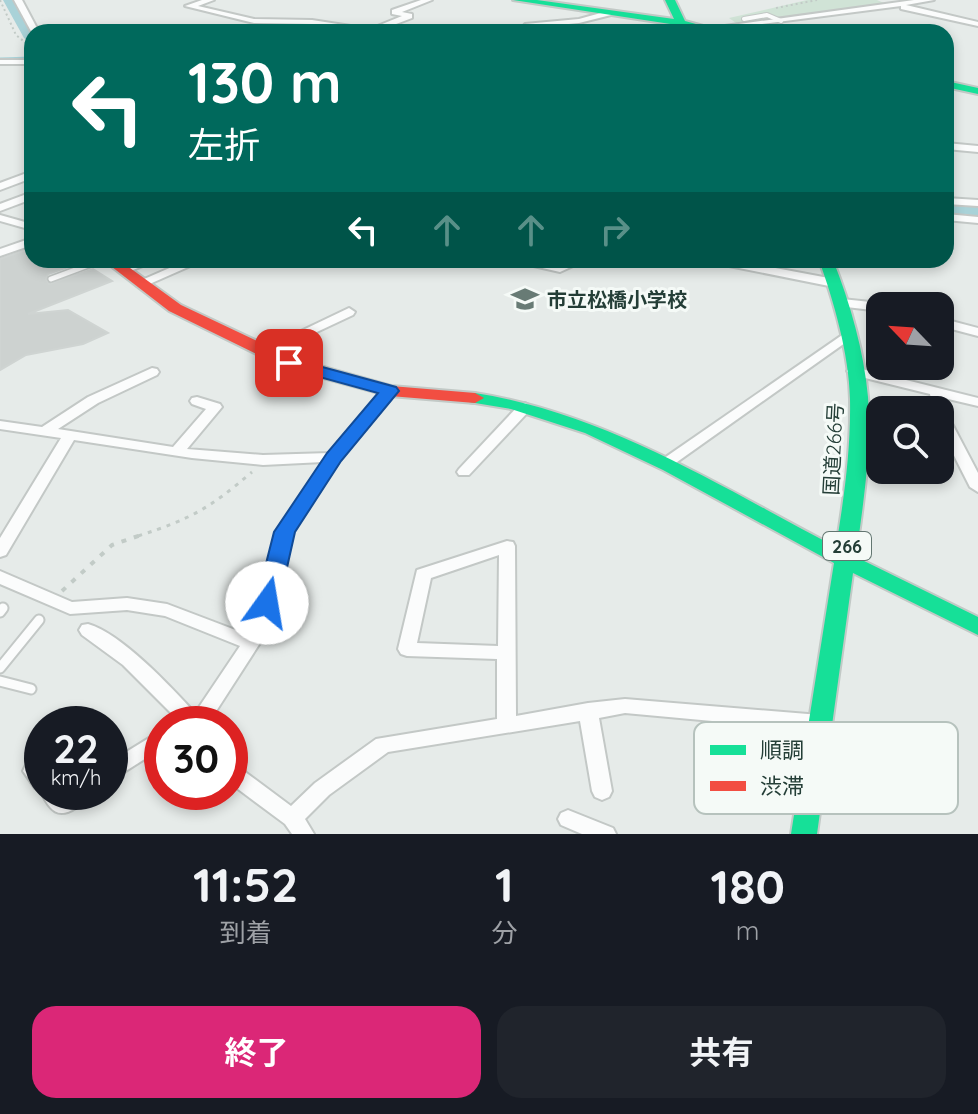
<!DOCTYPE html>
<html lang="ja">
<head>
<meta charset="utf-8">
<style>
	:root { --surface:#171b24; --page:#20242c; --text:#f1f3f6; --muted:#9ea1a6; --accent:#db2777 }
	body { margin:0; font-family:Quicksand,"Noto Sans JP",sans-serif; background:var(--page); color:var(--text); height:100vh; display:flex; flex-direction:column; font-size:30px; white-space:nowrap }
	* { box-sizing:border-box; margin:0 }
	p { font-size:26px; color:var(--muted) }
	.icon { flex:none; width:44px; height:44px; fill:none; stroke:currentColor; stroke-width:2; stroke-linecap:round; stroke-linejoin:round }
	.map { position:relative; height:834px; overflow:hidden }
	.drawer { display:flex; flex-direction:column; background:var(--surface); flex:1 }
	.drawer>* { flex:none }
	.banner { position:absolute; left:24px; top:24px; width:930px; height:244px; border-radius:24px; box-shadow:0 4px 12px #0003; background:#00695c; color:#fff; overflow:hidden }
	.needle { width:52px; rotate:295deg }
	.buttons { position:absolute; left:866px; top:292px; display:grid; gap:16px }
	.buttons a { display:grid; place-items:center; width:88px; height:88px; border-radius:16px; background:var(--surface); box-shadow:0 4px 12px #0003; font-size:40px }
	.speed { position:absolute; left:24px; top:706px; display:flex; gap:16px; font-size:40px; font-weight:700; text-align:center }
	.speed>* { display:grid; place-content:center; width:104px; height:104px; border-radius:50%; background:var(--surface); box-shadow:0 4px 12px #0003; line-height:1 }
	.speed small { font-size:20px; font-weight:400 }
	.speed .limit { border:12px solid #d22; background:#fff; color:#111 }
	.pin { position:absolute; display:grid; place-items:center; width:68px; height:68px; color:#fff; margin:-34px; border-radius:16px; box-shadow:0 4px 12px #0006 }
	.me { position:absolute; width:88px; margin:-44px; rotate:13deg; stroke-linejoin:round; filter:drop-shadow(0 0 6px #0008) }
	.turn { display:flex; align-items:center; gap:28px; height:168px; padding:0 32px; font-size:36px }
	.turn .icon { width:104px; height:104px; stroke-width:2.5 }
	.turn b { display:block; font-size:56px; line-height:68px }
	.lanes { display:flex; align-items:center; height:76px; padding:0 32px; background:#0003; justify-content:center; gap:40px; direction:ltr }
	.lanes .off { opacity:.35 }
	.eta { display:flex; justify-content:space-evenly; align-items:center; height:136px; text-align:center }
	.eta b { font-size:48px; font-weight:700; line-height:56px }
	.primary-button { display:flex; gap:16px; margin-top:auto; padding:16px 32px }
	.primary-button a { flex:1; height:92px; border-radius:24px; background:var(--accent); color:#fff; font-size:32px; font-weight:700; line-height:92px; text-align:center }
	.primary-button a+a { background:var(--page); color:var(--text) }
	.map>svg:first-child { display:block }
	.green { fill:#d0e3d6 }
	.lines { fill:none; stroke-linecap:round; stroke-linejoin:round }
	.stream { stroke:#a9d2d8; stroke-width:3 }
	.river { fill:#a9d2d8; fill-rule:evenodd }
	.building { fill:#cdd2d0; stroke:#cfd4d2; stroke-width:2 }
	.lane-far2-casing { stroke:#c3c8c6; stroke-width:6 }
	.lane-far1-casing { stroke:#c3c8c6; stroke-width:8 }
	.lane-casing { stroke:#c3c8c6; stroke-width:13 }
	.street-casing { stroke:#c3c8c6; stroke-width:4 }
	.fast-casing { stroke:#c2c9c6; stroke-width:4 }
	.jam-casing { stroke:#c2c9c6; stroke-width:4 }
	.path-far2 { stroke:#c2cbc7; stroke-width:2; stroke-dasharray:2 3; stroke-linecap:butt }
	.path-far1 { stroke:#c2cbc7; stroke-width:3; stroke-dasharray:4 6; stroke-linecap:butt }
	.path { stroke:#c2cbc7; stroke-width:4; stroke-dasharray:5 8; stroke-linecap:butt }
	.lane-far2 { stroke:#fbfcfc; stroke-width:4 }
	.lane-far1 { stroke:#fbfcfc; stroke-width:5 }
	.lane { stroke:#fbfcfc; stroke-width:9 }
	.street { fill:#fbfcfc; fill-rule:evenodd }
	.fast { fill:#16e098; fill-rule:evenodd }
	.jam { fill:#f24e42; fill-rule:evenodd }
	.route { fill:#1a73e8; stroke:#114b97; stroke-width:2 }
	.labels { text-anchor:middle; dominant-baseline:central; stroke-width:6; stroke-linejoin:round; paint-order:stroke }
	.shield { fill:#f5faf7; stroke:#637671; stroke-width:2 }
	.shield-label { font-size:18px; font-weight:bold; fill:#243e37 }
	.poi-label { font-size:20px; font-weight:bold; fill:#243e37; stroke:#f5faf7; text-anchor:start }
	.street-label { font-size:20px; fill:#243e37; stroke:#f5faf7 }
	.key { fill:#f5faf7; stroke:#b6c2bd; stroke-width:2 }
	.key-label { font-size:22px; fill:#243e37 }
</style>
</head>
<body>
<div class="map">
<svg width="978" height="834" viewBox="0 0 978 834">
	<rect width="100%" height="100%" fill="#e6ebe9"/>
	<polygon class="green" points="807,0 877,0 884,3 739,25 729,18"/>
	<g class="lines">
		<polyline class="stream" points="0,59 32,58"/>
		<g class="river">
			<polygon points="3,0 19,0 37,32 32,32 32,43 24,38"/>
			<polygon points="946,202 978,204 978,218 946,216"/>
		</g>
	</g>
	<polygon class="building" points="32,248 32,260 82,262 48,274 46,279 49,284 93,269 112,281 28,314 68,310 108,333 83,344 26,355 0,370 0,259"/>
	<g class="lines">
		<g class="lane-far2-casing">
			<polyline id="lane-far2" points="744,19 767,15 781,21"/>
		</g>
		<g class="lane-far1-casing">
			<polyline id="lane-far1" points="51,279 102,260"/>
		</g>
		<g class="lane-casing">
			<g id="lane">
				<polyline points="0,612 3,608"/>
				<polyline points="0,668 39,620"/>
				<polyline points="0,681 31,689"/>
			</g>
		</g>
		<g class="street-casing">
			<g id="street">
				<polygon points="14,0 22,0 39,32 32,33"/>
				<polygon points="202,0 214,0 198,6 254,19 312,20 370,29 402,16 392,14 392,10 421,0 432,0 402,12 412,14 412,18 375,32 363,32 312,24 254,23 185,6"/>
				<polygon points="914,0 934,0 906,5 978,22 978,26 901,9 901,6 707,31 703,29"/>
				<polygon points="608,11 611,11 611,15 579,23 528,28 526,32 518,32 525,24 579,19"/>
				<rect x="0" y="60" width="32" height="4"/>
				<polygon points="946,143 978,146 978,152 946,149"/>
				<polygon points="32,171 32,178 0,190 0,183"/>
				<polygon points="32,192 32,199 0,211 0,204"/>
				<polygon points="946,198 978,200 978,206 946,204"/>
				<polygon points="946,214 978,217 978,223 946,220"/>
				<polygon points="0,215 32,224 32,230 0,221"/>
				<polygon points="32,238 32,245 0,256 0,249"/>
				<polygon points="141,260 158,260 128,272 120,272 118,270"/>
				<polygon points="188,260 204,260 145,286 137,286 135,283"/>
				<polygon points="514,260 535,260 559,265 571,260 586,260 560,272 516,262"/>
				<polygon points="708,260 732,260 834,279 840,283 834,287 714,263"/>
				<polygon points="842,299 880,303 885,306 880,306 880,311 838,306 836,303"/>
				<polygon points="349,308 355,312 353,315 270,354 260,354 259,351"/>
				<polygon points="940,318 978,328 978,336 940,326"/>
				<polygon points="848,331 852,332 854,335 852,338 670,467 660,467 658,464 660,461"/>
				<polygon points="854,367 978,398 978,406 944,398 948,416 978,473 978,492 970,487 940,428 940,410 933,410 930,394 849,374 847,371 849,368"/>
				<path d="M152,368l5,1 2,3 -2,3 -59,28 -40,26 115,18 33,-38 -14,-5 -2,-3 2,-3 5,-1 23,7 2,3 -35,42 76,6 67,-2 55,-65h10l2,3 -57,69 -47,72 -17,71 -16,40 -47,73 1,8h-32l-59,-59 -41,-30 -3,-5 3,-5 6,-1c34,10 82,62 107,89l45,-67 -75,-30 -38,-6 -57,4 -70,-30v-13l72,31 55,-4 40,6 79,30 12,-31 19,-71 46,-70 -60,3 -71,-7 -118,-18 -68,115 -6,2v-19l61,-100 -61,-9v-8l42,6 46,-30z"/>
				<polygon points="525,403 532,407 530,410 469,475 459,475 457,472 459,469 520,404"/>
				<path d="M507,541l6,1 2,4 1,170 72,-13 37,-4 195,16 7,3 3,5 -3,5 -7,3 -195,-18 -26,5 13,73 -3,6 -7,3 -7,-3 -3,-6 -12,-70 -192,31 -59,43 -24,24 9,15h-22l-7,-10 -55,-41v-19l7,2 54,40 24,-23 61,-44 121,-20v-60l-90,-3 -6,-2 -3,-5 19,-79zM499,555l-1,91 -81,-3 14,-65z"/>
				<polygon points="162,730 162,748 110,781 110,762"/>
				<path d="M33,763l9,5v24h50c-4,7 -8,10 -15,15 -19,13 -27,4 -36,-15l1,-2 -7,-2 -12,-17 3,-6z"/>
				<polygon points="568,810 613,828 616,834 582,834 561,825 558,819 561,813"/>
			</g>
		</g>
		<g class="fast-casing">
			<g id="fast">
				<polygon points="513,0 537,0 674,19 665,0 675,0 685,21 725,32 688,28 690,32 680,32 677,25"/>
				<polygon points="946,81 978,88 978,94 946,87"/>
				<path d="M819,260h14c17,43 31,91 35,137 4,53 -5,107 -12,160l122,60v18l-125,-62 -36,261h-26l43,-271 -171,-93 -78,-37 -74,-24 -42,-7 -3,-4 9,-5c132,21 244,93 361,154 8,-49 15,-98 14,-148 -1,-45 -16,-97 -31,-139z"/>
			</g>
		</g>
		<g class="jam-casing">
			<polygon id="jam" points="103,260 119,260 181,305 295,359 391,386 475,393 484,398 475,403 390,396 283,367 169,311"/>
		</g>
		<g class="path-far2">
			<polyline points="0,0 16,35 32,48"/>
			<polyline points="776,8 817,0"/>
		</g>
		<path class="path-far1" d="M138,536c53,-17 72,-28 114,-64"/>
		<polyline class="path" points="62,591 112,545 144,534"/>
		<use href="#lane-far2" class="lane-far2"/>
		<use href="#lane-far1" class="lane-far1"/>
		<use href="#lane" class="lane"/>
		<use href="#street" class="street"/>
		<use href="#fast" class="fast"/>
		<use href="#jam" class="jam"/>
	</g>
	<polygon class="route" points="289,358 396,387 399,391 341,461 295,532 279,603 275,609 260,609 256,603 274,532 327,453 378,393 283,367 281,363 283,360"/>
	<defs>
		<g id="school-bare" transform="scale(2.16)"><path d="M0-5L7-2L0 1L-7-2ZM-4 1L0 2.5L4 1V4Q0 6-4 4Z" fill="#687b75" stroke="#f5faf7" stroke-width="2.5" paint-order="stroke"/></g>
	</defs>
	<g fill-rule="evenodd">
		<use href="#school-bare" x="525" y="299"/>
	</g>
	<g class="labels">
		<rect class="shield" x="823" y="532" width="48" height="28" rx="6"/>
		<g class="shield-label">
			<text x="847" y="546">266</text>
		</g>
		<g class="poi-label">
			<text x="547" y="299">市立松橋小学校</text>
		</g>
		<g class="street-label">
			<text transform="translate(833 449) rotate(-87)">国道266号</text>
		</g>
	</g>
	<rect x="694" y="722" width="264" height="92" rx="12" class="key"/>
	<rect x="710" y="745" width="36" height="10" fill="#16e098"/>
	<rect x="710" y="781" width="36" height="10" fill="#f24e42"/>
	<g class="key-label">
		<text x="760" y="758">順調</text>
		<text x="760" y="794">渋滞</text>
	</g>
</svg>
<div class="buttons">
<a><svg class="needle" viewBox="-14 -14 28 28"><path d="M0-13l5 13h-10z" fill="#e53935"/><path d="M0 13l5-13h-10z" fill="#9ea1a6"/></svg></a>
<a><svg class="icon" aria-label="search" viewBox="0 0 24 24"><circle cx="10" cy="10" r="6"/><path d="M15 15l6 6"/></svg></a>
</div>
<div class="speed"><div>22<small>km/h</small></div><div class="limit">30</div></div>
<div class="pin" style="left:289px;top:363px;background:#d93025"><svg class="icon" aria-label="arrive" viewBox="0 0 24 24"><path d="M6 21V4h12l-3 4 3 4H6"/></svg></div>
<svg class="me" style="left:267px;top:603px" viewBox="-20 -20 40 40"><circle r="19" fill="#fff"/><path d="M0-13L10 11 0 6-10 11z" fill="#1a73e8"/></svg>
<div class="banner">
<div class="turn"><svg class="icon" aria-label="left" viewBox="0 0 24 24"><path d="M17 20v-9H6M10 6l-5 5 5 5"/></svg><div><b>130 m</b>左折</div></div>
<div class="lanes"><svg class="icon" aria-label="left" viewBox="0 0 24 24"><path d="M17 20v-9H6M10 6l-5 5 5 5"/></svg><svg class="icon off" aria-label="ahead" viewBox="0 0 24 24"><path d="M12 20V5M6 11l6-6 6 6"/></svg><svg class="icon off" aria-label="ahead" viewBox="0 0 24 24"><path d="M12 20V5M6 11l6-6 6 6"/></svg><svg class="icon off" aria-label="right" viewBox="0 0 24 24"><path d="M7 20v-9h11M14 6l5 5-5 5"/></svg></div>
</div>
</div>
<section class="drawer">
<div class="eta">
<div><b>11:52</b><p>到着</p></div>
<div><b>1</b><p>分</p></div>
<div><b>180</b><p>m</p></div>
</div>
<div class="primary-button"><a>終了</a><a>共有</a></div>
</section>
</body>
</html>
